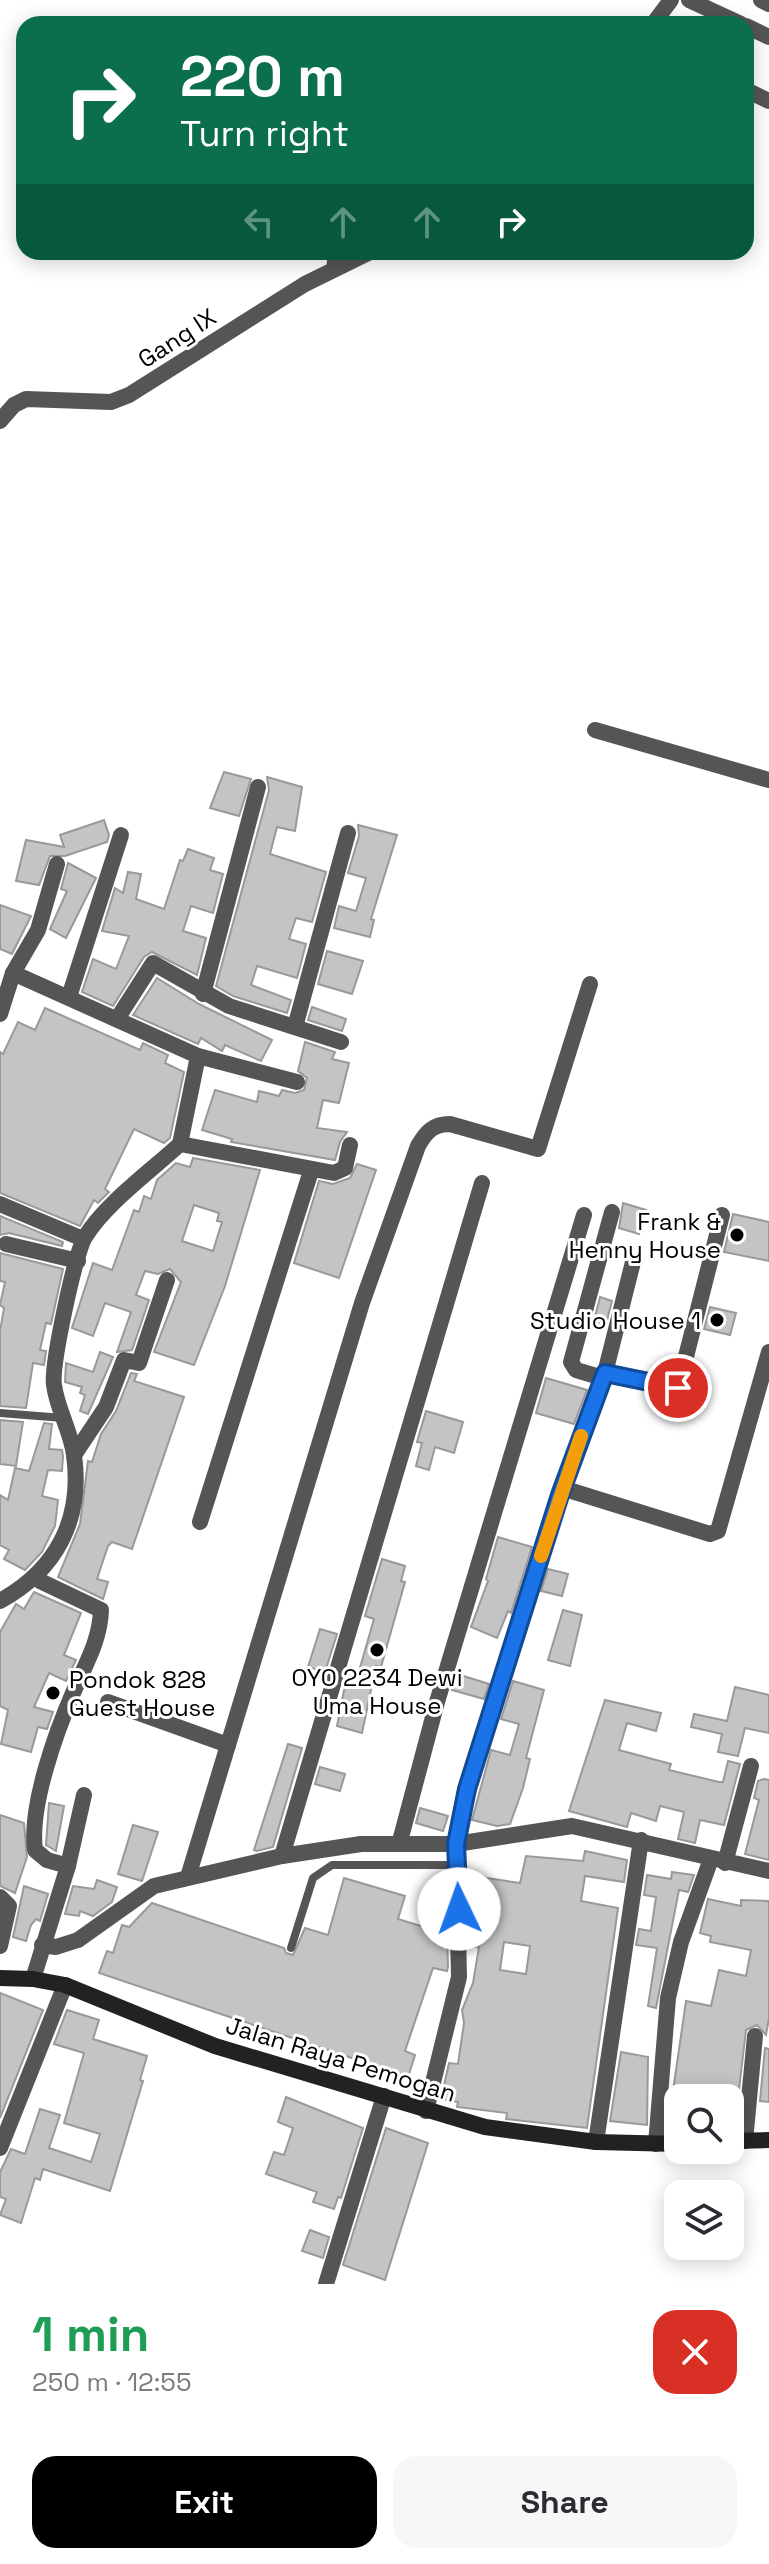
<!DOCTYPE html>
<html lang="en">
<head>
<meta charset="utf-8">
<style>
	:root { --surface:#fff; --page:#f7f7f7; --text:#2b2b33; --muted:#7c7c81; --accent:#000 }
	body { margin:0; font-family:"Space Grotesk",sans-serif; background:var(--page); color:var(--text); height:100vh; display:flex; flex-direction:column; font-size:30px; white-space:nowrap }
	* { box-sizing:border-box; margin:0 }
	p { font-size:26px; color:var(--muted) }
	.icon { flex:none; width:44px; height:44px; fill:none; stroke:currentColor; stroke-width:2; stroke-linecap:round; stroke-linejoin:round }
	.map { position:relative; height:2284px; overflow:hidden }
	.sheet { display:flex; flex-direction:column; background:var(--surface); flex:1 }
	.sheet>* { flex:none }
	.hud { position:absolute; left:16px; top:16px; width:738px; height:244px; border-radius:24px; box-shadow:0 4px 20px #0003; background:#0b6e4f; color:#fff; overflow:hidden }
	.fabs { position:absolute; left:664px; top:2084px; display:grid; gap:16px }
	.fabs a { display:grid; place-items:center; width:80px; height:80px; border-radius:16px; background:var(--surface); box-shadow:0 4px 20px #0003; font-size:40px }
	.pin { position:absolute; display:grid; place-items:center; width:68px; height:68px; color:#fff; margin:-34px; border:4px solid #fff; border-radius:50%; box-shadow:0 2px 8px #0007 }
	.me { position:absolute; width:88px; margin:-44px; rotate:357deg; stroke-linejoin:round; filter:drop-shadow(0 0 6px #0008) }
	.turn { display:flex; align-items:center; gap:28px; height:168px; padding:0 32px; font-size:36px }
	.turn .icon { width:104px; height:104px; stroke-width:2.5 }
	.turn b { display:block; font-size:56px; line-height:68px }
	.lanes { display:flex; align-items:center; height:76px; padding:0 32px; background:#0003; justify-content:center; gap:40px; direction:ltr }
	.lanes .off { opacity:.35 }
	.round { display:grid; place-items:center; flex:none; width:84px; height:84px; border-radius:24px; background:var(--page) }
	.summary { display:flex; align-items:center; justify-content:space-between; height:136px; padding:0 32px }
	h1 { font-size:48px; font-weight:700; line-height:60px; color:#1e9e55 }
	.cta { display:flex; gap:16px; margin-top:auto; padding:16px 32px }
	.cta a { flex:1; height:92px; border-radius:24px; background:var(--accent); color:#fff; font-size:32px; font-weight:700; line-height:92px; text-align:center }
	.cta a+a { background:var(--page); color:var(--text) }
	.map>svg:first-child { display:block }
	.building { fill:#c4c4c4; stroke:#999; stroke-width:2; fill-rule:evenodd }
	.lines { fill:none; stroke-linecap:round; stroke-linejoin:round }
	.lane { stroke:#555; stroke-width:8 }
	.street { stroke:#555; stroke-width:16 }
	.secondary { stroke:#222; stroke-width:16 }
	.route-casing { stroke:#114b97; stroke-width:20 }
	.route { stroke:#1a73e8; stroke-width:14 }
	.slow { stroke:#f59e0b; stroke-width:14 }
	.poi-dot { fill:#000; stroke:#fff; stroke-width:3 }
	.labels { text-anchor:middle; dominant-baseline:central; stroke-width:6; stroke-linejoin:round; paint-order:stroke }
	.street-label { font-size:24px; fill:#000; stroke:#fff }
	.poi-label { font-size:24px; fill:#000; stroke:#fff; text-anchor:end }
</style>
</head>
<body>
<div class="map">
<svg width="769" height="2284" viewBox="0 0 769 2284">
	<rect width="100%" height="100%" fill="#fff"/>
	<g class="building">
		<polygon points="224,772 251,779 239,816 210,808"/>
		<polygon points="267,777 302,787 295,831 277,827 270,854 326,872 312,922 296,918 289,939 306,944 297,978 257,966 251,985 291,1000 287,1013 233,996 216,986 269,790"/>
		<polygon points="104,820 109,835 107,842 65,856 50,856 39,885 16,881 26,840 64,847 60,835"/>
		<polygon points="358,825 397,835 371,919 374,920 370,937 334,928 339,906 356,911 366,878 348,873 359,836"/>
		<polygon points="188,849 214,858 210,870 223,874 213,913 191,906 183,931 206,938 197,975 152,952 144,957 113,1006 82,992 93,959 116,969 129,936 102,931 115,888 123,893 128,872 141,874 136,899 164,909 180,860 183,861"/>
		<polygon points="68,863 96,878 66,938 50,929 67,891 61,889"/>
		<polygon points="0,905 31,916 12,954 0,949"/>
		<polygon points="327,951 363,961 352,994 318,984"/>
		<polygon points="157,978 199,1004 272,1040 261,1061 225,1045 222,1051 201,1038 198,1044 133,1015"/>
		<polygon points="312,1007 346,1019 342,1031 308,1020"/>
		<polygon points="45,1008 140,1050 143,1043 168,1055 165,1063 184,1072 170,1138 164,1143 134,1129 105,1189 109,1192 98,1203 94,1200 80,1226 0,1193 0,1052 3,1054 18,1022 35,1030"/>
		<polygon points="305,1042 335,1052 332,1059 349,1063 339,1103 323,1100 317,1128 347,1132 340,1142 335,1160 231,1142 232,1139 202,1130 215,1090 257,1102 259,1091 279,1096 282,1090 295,1093 304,1090 307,1078 298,1071"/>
		<path d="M193,1158l67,12 -35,116 -31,79 -40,-13 27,-70 -11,-13 -12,5 -13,-3 -9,24 13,5 -17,50 -15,2 14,-40 -26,-9 -12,33 -21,-8 21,-65 19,7 22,-60 5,2 5,-16 7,3 6,-19 19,-17 14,4zM194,1205l25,8 -2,8 5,1 -9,29 -31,-10z"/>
		<polygon points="357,1164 376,1170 339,1278 294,1263 319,1181 333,1184 350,1178"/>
		<polygon points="623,1203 646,1210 639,1234 619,1228"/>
		<polygon points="733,1214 769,1222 769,1261 724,1252"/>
		<polygon points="0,1216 63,1242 62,1246 9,1233 0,1235"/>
		<polygon points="0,1253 63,1269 51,1324 46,1323 40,1350 46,1351 44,1365 33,1363 26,1408 0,1406 0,1331 4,1308 0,1305 5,1282 0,1281"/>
		<polygon points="600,1297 612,1301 605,1328 593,1325"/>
		<polygon points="710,1307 736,1313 730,1335 704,1329"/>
		<polygon points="100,1352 113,1357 88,1414 80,1411 85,1395 80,1393 82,1387 65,1382 66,1363 93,1372"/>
		<polygon points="131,1373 137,1374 134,1381 184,1397 132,1549 112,1542 108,1546 97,1579 108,1582 103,1599 58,1577 80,1524 88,1461 92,1462 101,1434 116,1411"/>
		<polygon points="546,1378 587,1390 574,1424 536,1413"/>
		<polygon points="426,1411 463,1422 454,1453 435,1447 429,1470 416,1466 422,1443 417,1442"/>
		<polygon points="0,1420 23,1422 16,1466 0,1464"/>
		<polygon points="44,1423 52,1424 49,1449 62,1450 63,1456 62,1471 48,1470 42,1496 58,1500 55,1526 42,1552 25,1570 4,1559 9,1550 0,1545 0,1495 8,1500 15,1468 29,1471"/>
		<polygon points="498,1537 532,1547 511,1613 508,1611 497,1638 471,1627 488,1581 486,1579"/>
		<polygon points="382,1559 405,1566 401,1581 405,1582 381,1667 376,1666 362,1733 337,1726 347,1675 357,1678 374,1619 365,1616"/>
		<polygon points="548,1569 568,1574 562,1596 541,1591"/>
		<polygon points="34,1592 81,1613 64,1655 76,1660 66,1681 49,1673 34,1707 53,1712 47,1729 38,1727 31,1752 1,1744 8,1710 0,1706 0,1632 16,1604 24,1609"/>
		<polygon points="563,1610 582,1615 570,1666 548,1660"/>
		<polygon points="320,1629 337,1634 325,1672 308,1667"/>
		<polygon points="457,1674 489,1684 484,1699 452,1690"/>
		<polygon points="513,1681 544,1690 526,1758 530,1759 523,1788 510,1824 497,1826 472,1820 491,1750 510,1755 519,1724 501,1719"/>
		<polygon points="735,1687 769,1695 769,1733 745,1728 738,1756 718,1752 722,1734 691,1727 694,1714 727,1721"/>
		<polygon points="605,1700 661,1713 656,1731 627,1723 619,1750 671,1764 669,1770 719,1782 723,1782 728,1761 740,1764 724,1825 700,1820 695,1843 678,1839 684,1812 660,1806 656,1821 631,1813 627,1827 569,1811"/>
		<polygon points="288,1744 302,1748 273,1847 257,1851 254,1850"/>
		<polygon points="320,1767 345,1774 340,1791 315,1784"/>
		<polygon points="764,1779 769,1780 769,1860 745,1854 759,1800 754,1798 758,1781"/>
		<polygon points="49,1803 64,1806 56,1851 46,1845"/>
		<polygon points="420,1808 448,1816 443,1831 416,1823"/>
		<polygon points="0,1815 24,1823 27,1857 15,1893 0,1886"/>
		<polygon points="133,1825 158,1832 142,1881 118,1874"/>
		<path d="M585,1851l42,9 -3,22 -39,-6 -4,25 37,7 -31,220 -81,-9 1,-6 -50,-6 1,-5 -17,-3 8,-36 9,1 6,-41 -2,-13 11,-27 6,-36 -9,-1 10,-69 40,6 6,-27 57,5zM504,1942l26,4 -4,28 -26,-4z"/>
		<polygon points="672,1872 694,1875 688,1892 679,1890 656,2008 648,2006 657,1948 636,1945 639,1929 651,1931 656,1897 644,1895 647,1875 671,1879"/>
		<polygon points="344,1878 405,1896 398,1919 447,1934 448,1967 447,1971 433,1968 405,2051 415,2055 408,2077 99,1973 107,1951 113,1953 122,1925 129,1927 152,1903 284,1948 286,1953 293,1955 305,1928 328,1935"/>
		<polygon points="97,1880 117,1887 112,1902 93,1916 80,1911 79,1916 65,1914 73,1886 94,1889"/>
		<polygon points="24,1886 48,1894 40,1921 36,1919 31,1925 26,1941 13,1937"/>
		<polygon points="708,1899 741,1906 741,1900 769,1901 769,2018 766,2035 757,2025 746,2030 738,2098 678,2098 678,2113 670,2112 686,2001 711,2006 719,1970 746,1976 751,1950 710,1942 711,1936 700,1933"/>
		<polygon points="0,1993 43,2010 0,2118"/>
		<polygon points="67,2010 99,2020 93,2039 147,2056 140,2080 143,2081 110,2191 43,2169 40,2180 35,2178 21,2223 0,2215 6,2199 0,2197 0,2172 11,2149 25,2154 40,2109 60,2115 49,2148 91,2162 100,2134 64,2123 84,2053 54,2044"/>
		<polygon points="765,2048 769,2049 769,2102 760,2101"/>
		<polygon points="621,2052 648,2057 647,2125 610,2121"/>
		<polygon points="286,2097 363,2128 341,2198 338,2197 334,2209 313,2202 317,2192 266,2174 274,2152 284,2155 293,2128 278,2122"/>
		<polygon points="386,2128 428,2143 385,2280 343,2265"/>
		<polygon points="310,2230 329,2237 323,2258 302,2251"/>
	</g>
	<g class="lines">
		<g class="lane">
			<polyline points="330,270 332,252"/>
			<polyline points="0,1413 63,1418"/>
			<polyline points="291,1948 313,1878 332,1865 456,1865"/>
		</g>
		<g class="street">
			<polyline points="689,0 741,24"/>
			<polyline points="761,0 769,4"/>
			<polyline points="653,24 671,0"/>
			<polyline points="746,26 769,37"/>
			<polyline points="746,90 769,101"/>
			<polyline points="0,421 14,405 26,399 111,402 129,395 305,284 370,252"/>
			<polyline points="595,730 769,780"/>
			<polyline points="13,973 198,1056 297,1082"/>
			<polyline points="203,994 258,787"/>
			<polyline points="69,997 121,835"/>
			<polyline points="0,1014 13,973 38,930 57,864"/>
			<polyline points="117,1019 153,963 229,1006 341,1042"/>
			<polyline points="295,1027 348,833"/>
			<polyline points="180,1144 334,1173 345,1168 350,1145"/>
			<polyline points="180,1144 198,1056"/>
			<polyline points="0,1204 83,1239"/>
			<polyline points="6,1244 78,1261"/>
			<polyline points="605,1373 678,1388 722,1215"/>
			<polyline points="603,1378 576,1370 571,1362 612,1212"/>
			<polyline points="74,1455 106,1407 124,1360 139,1363 167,1280"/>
			<polyline points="562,1488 710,1534 718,1531 769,1352"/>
			<polyline points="200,1522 311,1171"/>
			<path d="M0,1601c56,-31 83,-81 74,-146 -3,-24 -17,-46 -20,-70 -3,-19 21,-132 31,-148 20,-33 66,-66 95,-93"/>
			<polyline points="108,1702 228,1745"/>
			<polyline points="400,1841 437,1702 584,1215"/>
			<polyline points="282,1856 482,1183"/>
			<polyline points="725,1863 751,1766"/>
			<polyline points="68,1866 84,1795"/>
			<path d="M188,1877l174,-574 56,-157c8,-14 15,-22 32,-22l88,25 52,-165"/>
			<polyline points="0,1897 9,1906 0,1946"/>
			<polyline points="42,1945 56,1947 78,1940 154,1886 282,1856 361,1844 456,1844 572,1826 769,1871"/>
			<path d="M33,1979l35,-113 -21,-6 -12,-10c-6,-43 21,-118 38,-157 12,-28 27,-52 28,-83l-61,-29 -1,-6"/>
			<polyline points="426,2111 459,1977 456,1844 467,1789 560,1495 605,1373 633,1262"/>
			<polyline points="745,2141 755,2036"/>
			<polyline points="596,2142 641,1840"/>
			<polyline points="656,2144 668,1998 681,1942 711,1859"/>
			<polyline points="0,2148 65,1985"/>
			<polyline points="326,2284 384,2096"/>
		</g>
		<g class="secondary">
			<polyline points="0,1978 33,1979 65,1985 215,2046 485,2127 596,2142 678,2144"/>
			<polyline points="730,2141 769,2140"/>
		</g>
	</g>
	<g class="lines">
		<g class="route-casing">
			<polyline id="route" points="459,1909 456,1844 467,1789 560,1495 605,1373 678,1388"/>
		</g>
		<use href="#route" class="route"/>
		<polyline class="slow" points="541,1556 581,1436"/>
	</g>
	<g class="poi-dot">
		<circle cx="737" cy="1235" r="8"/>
		<circle cx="717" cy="1320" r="8"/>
		<circle cx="377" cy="1650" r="8"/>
		<circle cx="53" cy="1693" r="8"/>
	</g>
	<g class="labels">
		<g class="street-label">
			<text transform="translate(177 338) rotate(-33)">Gang IX</text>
			<text transform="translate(341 2059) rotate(17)">Jalan Raya Pemogan</text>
		</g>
		<g class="poi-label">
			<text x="721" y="1221">Frank &amp;<tspan x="721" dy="28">Henny House</tspan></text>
			<text x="701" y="1320">Studio House 1</text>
			<text x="377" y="1677" text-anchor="middle">OYO 2234 Dewi<tspan x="377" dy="28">Uma House</tspan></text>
			<text x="69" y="1679" text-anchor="start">Pondok 828<tspan x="69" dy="28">Guest House</tspan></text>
		</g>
	</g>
</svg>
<div class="fabs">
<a><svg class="icon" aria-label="search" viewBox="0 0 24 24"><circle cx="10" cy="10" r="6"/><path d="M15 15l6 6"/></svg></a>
<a><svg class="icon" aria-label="layers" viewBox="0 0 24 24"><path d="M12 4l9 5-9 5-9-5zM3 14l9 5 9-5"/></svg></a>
</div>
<div class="pin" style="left:678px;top:1388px;background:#d93025"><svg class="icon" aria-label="arrive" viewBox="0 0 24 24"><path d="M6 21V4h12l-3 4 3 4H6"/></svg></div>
<svg class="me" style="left:459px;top:1909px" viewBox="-20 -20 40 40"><circle r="19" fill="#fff"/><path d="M0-13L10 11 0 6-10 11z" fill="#1a73e8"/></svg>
<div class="hud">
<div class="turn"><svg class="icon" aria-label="right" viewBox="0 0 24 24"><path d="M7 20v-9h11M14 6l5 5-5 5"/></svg><div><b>220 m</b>Turn right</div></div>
<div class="lanes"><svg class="icon off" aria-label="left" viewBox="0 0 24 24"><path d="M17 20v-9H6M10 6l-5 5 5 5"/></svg><svg class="icon off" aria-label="ahead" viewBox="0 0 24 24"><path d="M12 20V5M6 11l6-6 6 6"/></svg><svg class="icon off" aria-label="ahead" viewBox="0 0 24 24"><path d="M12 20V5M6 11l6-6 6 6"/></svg><svg class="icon" aria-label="right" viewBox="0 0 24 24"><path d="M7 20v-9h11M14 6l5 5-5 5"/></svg></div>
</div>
</div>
<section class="sheet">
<div class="summary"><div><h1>1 min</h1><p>250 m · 12:55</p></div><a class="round" style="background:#d93025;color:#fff"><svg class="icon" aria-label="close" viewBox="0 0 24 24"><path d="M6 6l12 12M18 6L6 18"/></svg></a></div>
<div class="cta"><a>Exit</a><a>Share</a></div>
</section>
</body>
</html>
